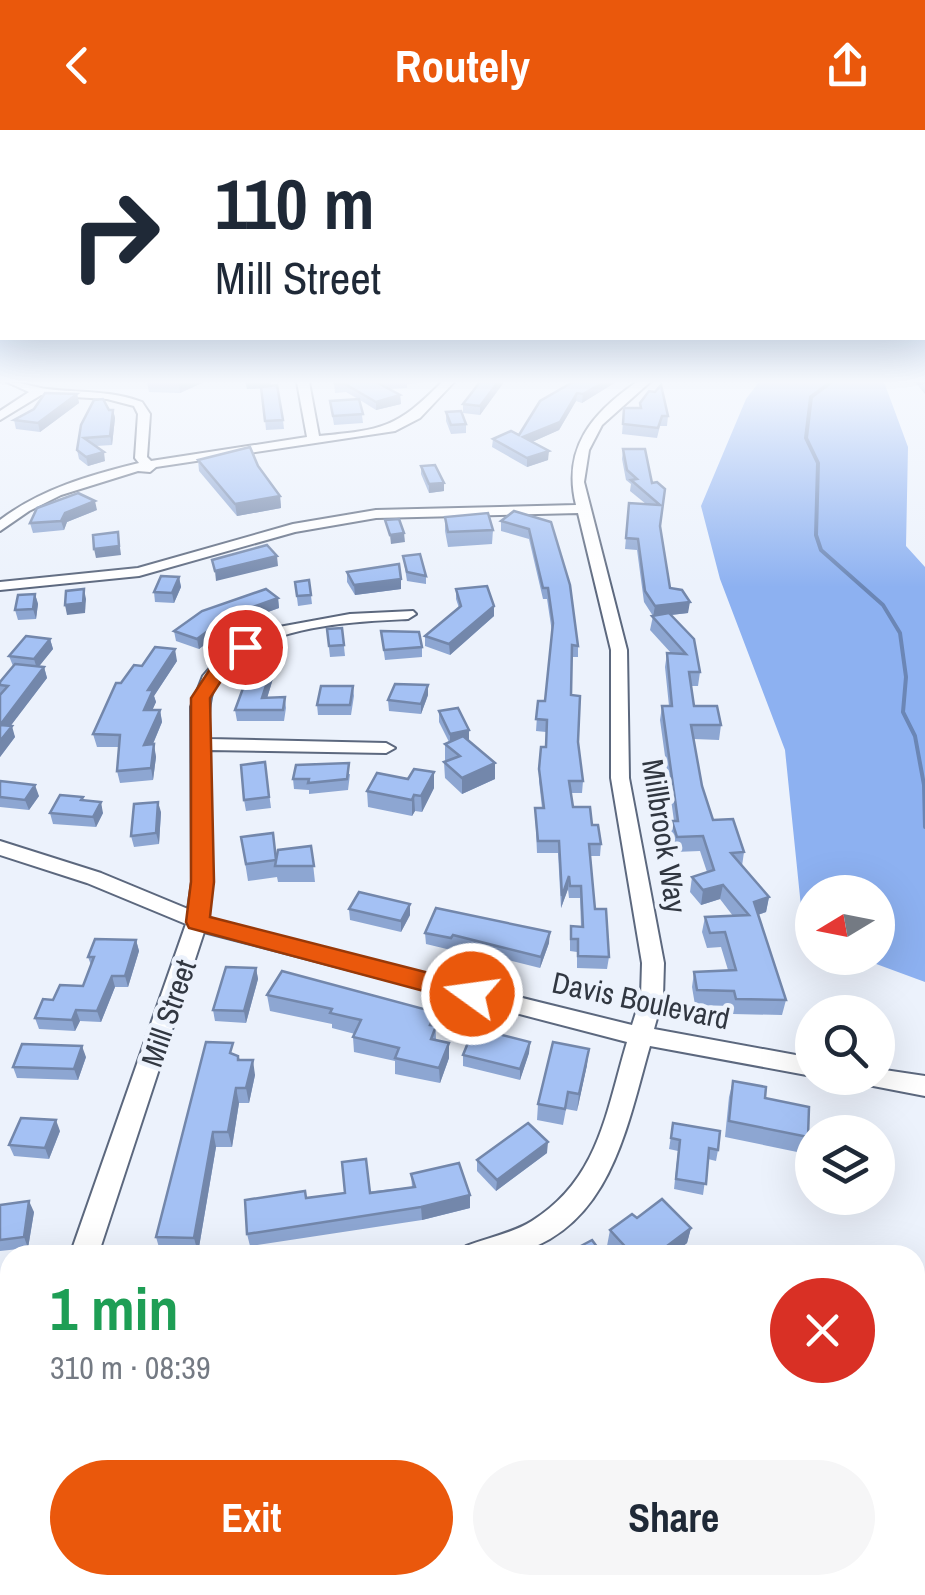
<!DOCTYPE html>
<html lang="en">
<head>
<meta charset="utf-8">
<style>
	:root { --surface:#fff; --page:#f6f6f7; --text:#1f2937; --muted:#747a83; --accent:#ea580c }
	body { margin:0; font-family:"Archivo Narrow",sans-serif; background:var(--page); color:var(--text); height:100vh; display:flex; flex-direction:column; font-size:38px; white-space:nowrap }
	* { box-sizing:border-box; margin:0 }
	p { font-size:32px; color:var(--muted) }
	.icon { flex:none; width:55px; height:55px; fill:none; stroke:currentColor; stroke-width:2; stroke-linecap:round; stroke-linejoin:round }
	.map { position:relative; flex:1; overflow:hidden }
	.details { position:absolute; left:0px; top:1115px; width:925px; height:350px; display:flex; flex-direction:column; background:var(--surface); border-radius:30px 30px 0 0; box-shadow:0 10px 40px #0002 }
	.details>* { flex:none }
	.guide { position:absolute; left:0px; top:0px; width:925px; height:210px; box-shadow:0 10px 40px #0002; background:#fff; color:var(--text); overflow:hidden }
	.needle { width:65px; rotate:260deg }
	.tools { position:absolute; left:795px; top:745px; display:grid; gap:20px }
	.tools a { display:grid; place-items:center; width:100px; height:100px; border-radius:50%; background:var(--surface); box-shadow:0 10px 40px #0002; font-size:50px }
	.pin { position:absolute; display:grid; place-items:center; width:85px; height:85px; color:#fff; margin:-42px; border:5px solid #fff; border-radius:50%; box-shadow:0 2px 10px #0007 }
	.me { position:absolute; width:110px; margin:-55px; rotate:284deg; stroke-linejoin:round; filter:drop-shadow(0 0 8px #0008) }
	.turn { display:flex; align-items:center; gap:35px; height:210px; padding:0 50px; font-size:45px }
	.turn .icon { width:130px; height:130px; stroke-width:2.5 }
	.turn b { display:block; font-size:70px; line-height:85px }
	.round { display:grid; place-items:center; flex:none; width:105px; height:105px; border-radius:52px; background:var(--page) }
	.headline { display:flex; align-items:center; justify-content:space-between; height:170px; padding:0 50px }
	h1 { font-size:60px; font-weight:700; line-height:75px; color:#1e9e55 }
	.button { display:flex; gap:20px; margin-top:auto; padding:20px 50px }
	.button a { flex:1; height:115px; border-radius:60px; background:var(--accent); color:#fff; font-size:40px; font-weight:700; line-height:115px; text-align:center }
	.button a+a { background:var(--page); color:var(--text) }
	header { display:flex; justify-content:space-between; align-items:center; height:130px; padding:0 50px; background:var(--accent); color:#fff; font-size:45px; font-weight:700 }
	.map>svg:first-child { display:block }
	.forest { fill:#8db1f1 }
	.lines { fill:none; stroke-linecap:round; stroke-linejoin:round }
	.stream { stroke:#6b86b5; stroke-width:4 }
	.minor-casing { stroke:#5c687e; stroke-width:4 }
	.minor { fill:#fff; fill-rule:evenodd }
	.wall { fill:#8da6d2 }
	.shaded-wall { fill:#7387ab }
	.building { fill:#a4c1f4; stroke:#7387ab; stroke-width:2.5 }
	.route { fill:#ea580c; stroke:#983908; stroke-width:2.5 }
	.labels { text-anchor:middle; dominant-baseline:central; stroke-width:9; stroke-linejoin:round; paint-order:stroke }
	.street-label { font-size:30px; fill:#313741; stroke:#ecf2fc }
</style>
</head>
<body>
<header><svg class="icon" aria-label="back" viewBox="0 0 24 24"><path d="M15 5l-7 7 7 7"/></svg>Routely<svg class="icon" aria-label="share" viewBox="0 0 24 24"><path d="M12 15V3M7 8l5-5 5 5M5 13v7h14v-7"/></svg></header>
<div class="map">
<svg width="925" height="1465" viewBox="0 0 925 1465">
	<rect width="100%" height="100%" fill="#ecf2fc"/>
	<polygon class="forest" points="759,252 884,252 908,317 906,416 925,437 925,852 860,828 878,828 878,762 812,762 812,809 804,806 785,620 720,449 701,376 746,269"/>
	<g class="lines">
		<polyline class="stream" points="831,252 811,267 806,308 818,333 816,405 821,420 883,475 900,503 906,547 903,582 915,606 924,655 925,697"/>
		<g class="minor-casing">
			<g id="minor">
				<path d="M7,252c15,0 26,5 40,7 32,4 63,1 95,13l8,12 -3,43 4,4 156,-24 -10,-55h12l10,54c63,-6 78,-8 123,-54h12l-34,36 -25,13 -239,36 -6,5 -12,-1 -77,24 -32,16 -29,20v-11c41,-31 90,-45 139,-57l-4,-5 3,-44 -4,-8 -27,-7 -66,-4 -41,25v-9l29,-19z"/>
				<path d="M637,252h13l-48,43 -13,25 -5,32 43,168 2,128 35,185 -1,34 -9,32 158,29v18l-162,-30c-24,83 -40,186 -141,209 -14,3 -32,0 -47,0l4,-9c21,-8 47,-13 66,-25 67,-42 74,-109 95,-179l-423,-110 -106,323h-28l116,-331 -99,-41 -87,-28v-14l101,32 87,36 4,-27 -1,-175 12,-31 19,-22 26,-16 31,-11 71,-13 63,-3 3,3 -8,5c-57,3 -154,6 -189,59 -12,18 -10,40 -10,61l177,4 9,5 -9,5 -177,-3 3,132 -4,35 19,8 405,100 9,-28 1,-34 -31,-185v-128l-33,-137 -202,5 -81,14 -156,44 -139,14v-8l138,-14 155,-44 83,-14 200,-5c-14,-57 16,-92 61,-123z"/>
				<polygon points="878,939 925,946 925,966 868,955 864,948 878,948"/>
				<polygon points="10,1149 10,1175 0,1176 0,1150"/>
				<polygon points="10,1312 10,1368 0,1372 0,1316"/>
				<polygon points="553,1455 594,1455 589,1465 549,1465"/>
			</g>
		</g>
		<use href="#minor" class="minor"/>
	</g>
	<g class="wall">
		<polygon points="147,252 204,252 180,263 149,262"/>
		<polygon points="245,252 270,252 283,290 284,299 266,300 262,258 247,259"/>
		<polygon points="334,252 421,252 421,253 407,254 407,258 389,259 400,265 401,274 376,280 360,270 363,293 334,295 330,271 358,269 346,262 335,263"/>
		<polygon points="504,252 480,285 463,283 463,274"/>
		<polygon points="616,252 582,273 576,271 559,300 532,312 548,330 527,337 492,317 493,309 519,305 540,271"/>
		<polygon points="915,252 925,252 925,264"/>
		<polygon points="77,264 79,273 40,302 16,299 14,290"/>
		<polygon points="640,273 668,286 667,296 660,296 657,308 622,304 624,278 640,278"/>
		<polygon points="109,280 113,280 115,288 112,315 96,316 105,331 88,336 79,329 77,320"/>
		<polygon points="446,282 466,294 466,303 451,304 446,291"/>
		<polygon points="623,319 652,353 657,352 660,397 670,458 688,483 671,485 700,542 698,556 691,556 694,576 721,595 719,610 694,609 702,656 713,690 744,722 742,736 769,767 766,782 758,785 786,870 782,885 733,884 731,876 695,875 692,857 694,842 728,840 721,817 707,818 702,802 705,787 733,786 720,769 701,775 690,762 692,747 707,742 700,721 675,722 670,706 672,691 674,691 660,590 662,576 669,576 665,537 667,523 671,523 650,500 653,486 644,472 637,420 625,419 629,373 646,374 630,361 631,354 626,350 622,329"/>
		<polygon points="198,330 258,336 280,366 281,378 237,386 199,341"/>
		<polygon points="421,336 444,353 444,361 429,363 421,344"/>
		<polygon points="97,380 67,392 64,400 33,403 30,393"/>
		<polygon points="445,387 493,400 492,414 448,417 445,401"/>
		<polygon points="501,391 551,392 578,516 578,527 572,527 571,565 583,651 582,663 571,663 573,677 592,695 601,714 600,726 590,726 595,779 609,827 607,839 577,838 577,822 570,821 570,809 571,796 581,797 580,768 569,768 568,759 561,778 558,723 537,723 535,678 542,678 539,651 541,617 546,617 546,602 536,601 538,571 545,571 552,502 547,469 543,469 529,409 501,401"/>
		<polygon points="403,426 426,446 426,454 407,451"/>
		<polygon points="347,442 401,459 355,465 347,452"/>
		<polygon points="179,447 181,457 174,473 155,472 154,462"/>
		<polygon points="309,450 312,474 298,476 295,452"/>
		<polygon points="456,459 494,476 494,486 450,525 425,516 425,506 459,478 456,469"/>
		<polygon points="35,464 38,474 36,489 18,490 15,480"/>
		<polygon points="278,468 279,478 229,496 199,519 176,511 174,501"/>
		<polygon points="342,498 345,526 330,527 327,499"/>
		<polygon points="381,501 422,517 422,527 385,530"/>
		<polygon points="26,506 50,509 53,519 38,537 44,537 47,548 10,596 15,607 0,627 0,552 13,536 9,526"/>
		<polygon points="177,531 154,566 156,572 152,580 160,580 162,592 153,614 156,627 153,650 120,653 117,641 119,617 97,617 93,604 121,553 142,536"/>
		<polygon points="274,531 275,542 267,568 285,567 286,578 284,591 237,591 235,580"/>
		<polygon points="353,556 354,566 351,585 318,585 317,575"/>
		<polygon points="428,565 421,584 389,581 388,570"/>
		<polygon points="439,581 469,600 469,611 495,649 462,664 445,648 444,632 447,631 445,630 445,614 449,612 439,592"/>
		<polygon points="265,632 271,678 246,681 244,670"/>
		<polygon points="350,644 348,660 309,664 309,660 294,659 293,649"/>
		<polygon points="408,649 434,658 422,682 415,681 412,686 368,677 367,661"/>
		<polygon points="0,651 39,666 29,680 0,677"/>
		<polygon points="84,671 103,683 96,697 53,694 50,683"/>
		<polygon points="161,682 159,714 134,717 131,706"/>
		<polygon points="241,707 277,729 311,716 315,752 278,752 277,747 248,751"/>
		<polygon points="410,774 410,785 401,802 350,790 349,779"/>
		<polygon points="425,803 549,813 540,838 453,816 451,820 426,814"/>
		<polygon points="136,810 139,821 128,857 115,857 101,892 80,891 75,901 39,899 35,888 53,870 83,856 91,835 88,827"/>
		<polygon points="256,838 258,849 246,893 215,891 213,880"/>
		<polygon points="267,865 435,882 436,910 449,928 440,953 395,944 395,931 354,922 353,907 355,904 332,898 332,894 270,881"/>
		<polygon points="530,912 529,923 520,950 463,936 463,925"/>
		<polygon points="236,925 255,945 249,973 239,973 232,1017 216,1017 198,1123 160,1121 156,1107"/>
		<polygon points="86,927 78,950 17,948 13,937"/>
		<polygon points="587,935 577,981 566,979 563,995 537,990 538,974"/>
		<polygon points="733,951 765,968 808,1007 802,1023 725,1007 729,967"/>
		<polygon points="673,993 718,1020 716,1031 708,1029 703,1065 674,1059 678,1021 669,1019"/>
		<polygon points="60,1001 49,1029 14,1026 9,1015"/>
		<polygon points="547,1023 496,1061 477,1041 477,1030"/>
		<polygon points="411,1044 470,1078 422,1090 250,1116 247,1104 306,1068 412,1057"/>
		<polygon points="0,1075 34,1082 28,1118 0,1121"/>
		<polygon points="637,1088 691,1098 687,1113 672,1125 616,1125 607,1116 610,1100"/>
		<polygon points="430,1455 489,1455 489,1460 479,1465 466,1465 464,1460 454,1465 434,1465"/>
	</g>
	<g class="shaded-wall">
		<polygon points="179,252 204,252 180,263"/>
		<polygon points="246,252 270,252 271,258 247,259"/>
		<polygon points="498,252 504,252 480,285 480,276"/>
		<polygon points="604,252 616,252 582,273 583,264"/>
		<polygon points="577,263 576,271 559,300 523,316 523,307"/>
		<polygon points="77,264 79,273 40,302 38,293"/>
		<polygon points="400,265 401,274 376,280 376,272"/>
		<polygon points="113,280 115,288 112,315 110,306"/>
		<polygon points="549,321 548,330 527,337 527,328"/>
		<polygon points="104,322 105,331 88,336 86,327"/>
		<polygon points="444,353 444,361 429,363 429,354"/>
		<polygon points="280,366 281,378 237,386 235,374"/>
		<polygon points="95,371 97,380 67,392 64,400 61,391 65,383"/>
		<polygon points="118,402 121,425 96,428 94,419"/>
		<polygon points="404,403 405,412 391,414 390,405"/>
		<polygon points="277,426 278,436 216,451 215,441"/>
		<polygon points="179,447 181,457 174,473 172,463"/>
		<polygon points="401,449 401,459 355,465 354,455"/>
		<polygon points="84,459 86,469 85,483 67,485 65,475"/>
		<polygon points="35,464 38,474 36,489 33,479"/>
		<polygon points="278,468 279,478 229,496 199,519 197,509 228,486"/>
		<polygon points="690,472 688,483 653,487 655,476"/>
		<polygon points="494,476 494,486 450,525 449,514"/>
		<polygon points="50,509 53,519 37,539 34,529"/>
		<polygon points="175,519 177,531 154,566 156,572 147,592 144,580 148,560"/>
		<polygon points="274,531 275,542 264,578 262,568"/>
		<polygon points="44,537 47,548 3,606 0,595"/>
		<polygon points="428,555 428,565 421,584 421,574"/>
		<polygon points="160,580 162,592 147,628 144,615"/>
		<polygon points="12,596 15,607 0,627 0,611"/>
		<polygon points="469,600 469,611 450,614 450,604"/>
		<polygon points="154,614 156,627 153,650 151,638"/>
		<polygon points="495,633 495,649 462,664 462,648"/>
		<polygon points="434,642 434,658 422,682 421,666"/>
		<polygon points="35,655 39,666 29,680 25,670"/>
		<polygon points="414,665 415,681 412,686 412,670"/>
		<polygon points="101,672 103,683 96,697 93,687"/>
		<polygon points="158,672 161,682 159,714 156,703"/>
		<polygon points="569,746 568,759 561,778 562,766"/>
		<polygon points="723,755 720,769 701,775 703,760"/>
		<polygon points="769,767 766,782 750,787 754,772"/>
		<polygon points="410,774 410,785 401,802 401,791"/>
		<polygon points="550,802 549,813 540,838 541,827"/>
		<polygon points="136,810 139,821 128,857 125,846"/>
		<polygon points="256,838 258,849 246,893 244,881"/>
		<polygon points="112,846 115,857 101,892 97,881"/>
		<polygon points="76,880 80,891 75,901 72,890"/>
		<polygon points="530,912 529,923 520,950 520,939"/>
		<polygon points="449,913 449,928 440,953 439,938"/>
		<polygon points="82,916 86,927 78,950 74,939"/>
		<polygon points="589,919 587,935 577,981 579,964"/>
		<polygon points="253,930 255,945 249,973 246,958"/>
		<polygon points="236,958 239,973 232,1017 228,1002"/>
		<polygon points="56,990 60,1001 49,1029 45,1018"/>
		<polygon points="213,1002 216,1017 198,1123 194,1108"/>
		<polygon points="548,1012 547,1023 496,1061 497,1050"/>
		<polygon points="470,1065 470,1078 422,1090 421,1077"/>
		<polygon points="29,1071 34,1082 28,1118 24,1107"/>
		<polygon points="691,1098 687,1113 672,1125 655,1125"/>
		<polygon points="98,1455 109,1455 106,1465 95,1465"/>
		<polygon points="450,1455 464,1455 464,1460 454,1465 437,1465 437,1462"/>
		<polygon points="475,1455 489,1455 489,1460 479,1465 469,1465 469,1458"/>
	</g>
	<g class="building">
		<polygon points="334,252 376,252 400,265 376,272 345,254 335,254"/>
		<polygon points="480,252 498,252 480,276 463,274"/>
		<polygon points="573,252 604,252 583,264 577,263 560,292 523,307 549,321 527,328 493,309 511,301 519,305 540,271"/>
		<polygon points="277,255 283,290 265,291 261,257"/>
		<polygon points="661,255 668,286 662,286 658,298 623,294 624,278 641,278 640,273 649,261 655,262"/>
		<polygon points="45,263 77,264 38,293 14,290 34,279"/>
		<polygon points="103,269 109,280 113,280 110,306 84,308 104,322 86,327 77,320 81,295 94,270"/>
		<polygon points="359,269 363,284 333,286 330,271"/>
		<polygon points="461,281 466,294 451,295 446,282"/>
		<polygon points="250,317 258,336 280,366 235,374 198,330"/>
		<polygon points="623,319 645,319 652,353 657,352 665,359 660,396 670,458 682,460 690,472 655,476 645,461 638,409 626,408 629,373 660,375 631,350 637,349 627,340"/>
		<polygon points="435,335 444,353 429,354 421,336"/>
		<polygon points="78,363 95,371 65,383 61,391 30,393 37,378"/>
		<polygon points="514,381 551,392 570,455 578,516 572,515 571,565 580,566 578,612 583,651 569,651 573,677 590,677 592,695 598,695 601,714 589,714 595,779 606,779 609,827 578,826 578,809 571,809 571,796 583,797 581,756 570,756 569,746 562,766 559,711 538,711 535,678 544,678 539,639 541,617 546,617 547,590 536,589 538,571 545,571 553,493 548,458 543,458 529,399 501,391"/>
		<polygon points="488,383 493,400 448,402 445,387"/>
		<polygon points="399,389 404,403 390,405 385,390"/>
		<polygon points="118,402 119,416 94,419 93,405"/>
		<polygon points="267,415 277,426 215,441 212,430"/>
		<polygon points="420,424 426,446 407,442 403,426"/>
		<polygon points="399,434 401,449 354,455 347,442"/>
		<polygon points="161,446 179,447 172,463 154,462"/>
		<polygon points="309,450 311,465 297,466 295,452"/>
		<polygon points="487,456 494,476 449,514 425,506 461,476 456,459"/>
		<polygon points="84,459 83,473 65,475 66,461"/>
		<polygon points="266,459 278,468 228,486 197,509 174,501 202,481"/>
		<polygon points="35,464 33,479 15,480 18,465"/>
		<polygon points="669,483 694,509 700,542 689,542 694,576 717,576 721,595 691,595 702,656 713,690 733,689 744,722 731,723 769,767 754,772 786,870 736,869 734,861 697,860 694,842 736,840 725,802 710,803 705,787 749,785 723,755 703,760 692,747 714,740 703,706 677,707 672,691 678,691 662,576 672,576 667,523 686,524 652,486"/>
		<polygon points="342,498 344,515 329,516 327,499"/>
		<polygon points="381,501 419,502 422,517 384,520"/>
		<polygon points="26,506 50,509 34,529 9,526"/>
		<polygon points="155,517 175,519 148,560 153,560 144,580 160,580 144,615 154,614 151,638 117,641 120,605 93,604 116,553 121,553 134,535 142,536"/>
		<polygon points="253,531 274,531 262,568 285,567 283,580 235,580"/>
		<polygon points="15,534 44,537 0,595 0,565 8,556 0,555 0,552"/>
		<polygon points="395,554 428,555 421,574 388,570"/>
		<polygon points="321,556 353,556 350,575 317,575"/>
		<polygon points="458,578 469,600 450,604 439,581"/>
		<polygon points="0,595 12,596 0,611"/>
		<polygon points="463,606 495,633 462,648 444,632 460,626 445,614"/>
		<polygon points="265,632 269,667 244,670 241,635"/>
		<polygon points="349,633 347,649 308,653 309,649 293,649 296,635"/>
		<polygon points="414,639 434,642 421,666 414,665 412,670 367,661 377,643 408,649"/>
		<polygon points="0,651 35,655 25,670 0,667"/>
		<polygon points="60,665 83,667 81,670 101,672 93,687 50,683"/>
		<polygon points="158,672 156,703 131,706 134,674"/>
		<polygon points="273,703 276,730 246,734 241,707"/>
		<polygon points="311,716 314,736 275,736 278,720"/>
		<polygon points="359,762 410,774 401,791 349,779"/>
		<polygon points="436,778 550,802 541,827 453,805 451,808 425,803"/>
		<polygon points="95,809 136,810 125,846 112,846 97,881 76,880 72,890 35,888 43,869 53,870 60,855 83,856 94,827 88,827"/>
		<polygon points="226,837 256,838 244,881 213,880"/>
		<polygon points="282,841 435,882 430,895 436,896 431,909 449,913 439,938 395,928 399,918 353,907 361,890 330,883 332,879 267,865"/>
		<polygon points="474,898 530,912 520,939 463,925"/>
		<polygon points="206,912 233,913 230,923 238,926 238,930 253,930 246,958 236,958 228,1002 213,1002 194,1108 156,1107"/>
		<polygon points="553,912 589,919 579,964 568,962 565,979 538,974"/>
		<polygon points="22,914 82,916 74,939 13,937"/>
		<polygon points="733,951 766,957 765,968 809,977 808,1007 729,991"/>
		<polygon points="21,988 56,990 45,1018 9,1015"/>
		<polygon points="528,993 548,1012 497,1050 477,1030"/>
		<polygon points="673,993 720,1001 718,1020 709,1018 706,1054 676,1049 680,1010 671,1008"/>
		<polygon points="366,1029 370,1063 415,1057 411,1044 459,1033 470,1065 421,1077 247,1104 245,1070 305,1061 306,1068 345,1063 342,1032"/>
		<polygon points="662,1069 691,1098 655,1125 633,1125 610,1100 632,1084 637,1088"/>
		<polygon points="29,1071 24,1107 0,1110 0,1075"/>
		<polygon points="592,1110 603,1125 564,1125"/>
		<polygon points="28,1455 98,1455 95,1465 24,1465"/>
		<polygon points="131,1455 207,1455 206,1465 129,1465"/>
		<polygon points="434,1455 450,1455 437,1462"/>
		<polygon points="659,1455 677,1455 680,1459 684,1455 720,1455 728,1465 647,1465"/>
	</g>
	<linearGradient id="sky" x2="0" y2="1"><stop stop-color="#80afe8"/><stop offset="0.55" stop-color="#f6f9fe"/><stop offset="1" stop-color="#f6f9fe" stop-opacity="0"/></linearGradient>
	<rect width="925" height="457" fill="url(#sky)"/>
	<polygon class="route" points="245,512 254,517 228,540 210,568 214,752 210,787 472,854 481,857 484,864 481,871 472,874 189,798 186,792 191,752 191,568 214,533"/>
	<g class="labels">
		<g class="street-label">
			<text transform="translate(665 706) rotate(81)">Millbrook Way</text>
			<text transform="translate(641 870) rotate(12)">Davis Boulevard</text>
			<text transform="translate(168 883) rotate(-71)">Mill Street</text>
		</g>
	</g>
</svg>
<div class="tools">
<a><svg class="needle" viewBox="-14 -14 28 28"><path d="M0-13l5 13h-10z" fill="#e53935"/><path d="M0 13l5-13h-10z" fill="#747a83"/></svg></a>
<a><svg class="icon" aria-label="search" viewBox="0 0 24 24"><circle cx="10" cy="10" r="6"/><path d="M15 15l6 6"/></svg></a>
<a><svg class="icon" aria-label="layers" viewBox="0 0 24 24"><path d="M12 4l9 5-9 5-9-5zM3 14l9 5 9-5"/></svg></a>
</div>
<div class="pin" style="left:245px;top:517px;background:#d93025"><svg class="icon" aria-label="arrive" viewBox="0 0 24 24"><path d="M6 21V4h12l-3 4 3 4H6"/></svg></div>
<svg class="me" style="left:472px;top:864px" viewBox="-20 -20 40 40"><circle r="17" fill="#ea580c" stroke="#fff" stroke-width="3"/><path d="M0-11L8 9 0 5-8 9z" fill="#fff"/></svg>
<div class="guide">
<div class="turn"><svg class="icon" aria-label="right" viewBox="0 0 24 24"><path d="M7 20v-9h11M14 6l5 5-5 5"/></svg><div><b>110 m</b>Mill Street</div></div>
</div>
<section class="details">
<div class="headline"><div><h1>1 min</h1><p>310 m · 08:39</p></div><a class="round" style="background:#d93025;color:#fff"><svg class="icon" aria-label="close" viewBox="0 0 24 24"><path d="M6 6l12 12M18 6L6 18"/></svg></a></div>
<div class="button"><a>Exit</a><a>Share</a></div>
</section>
</div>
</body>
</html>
